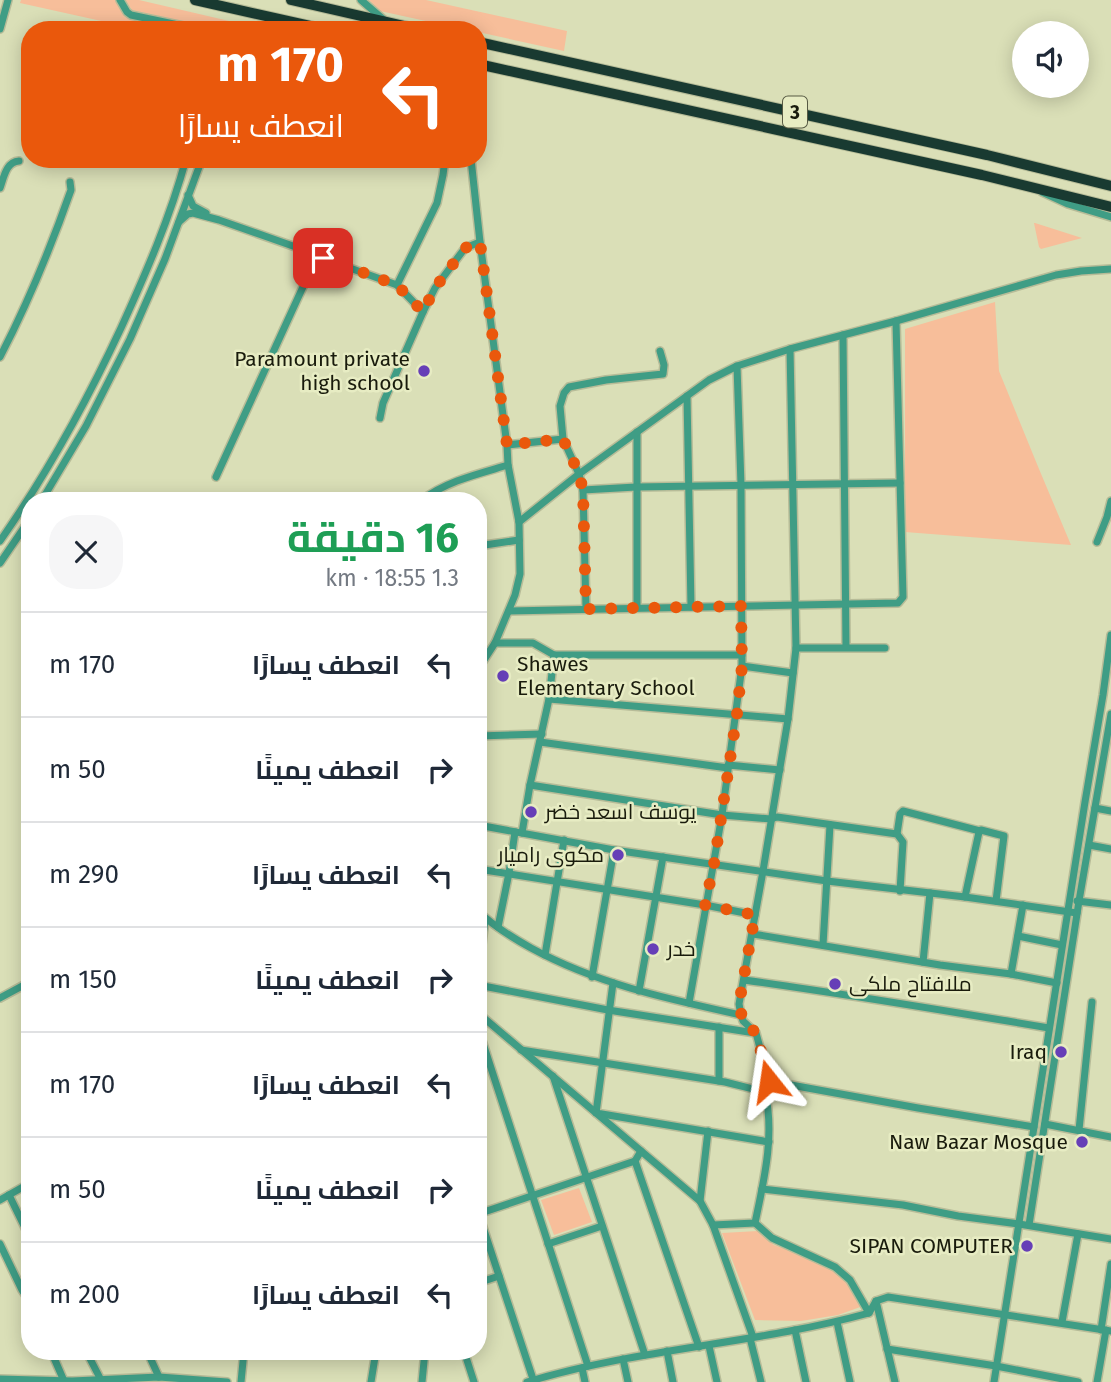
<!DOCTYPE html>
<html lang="ar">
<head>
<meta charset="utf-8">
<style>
	:root { --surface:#fff; --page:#f6f6f7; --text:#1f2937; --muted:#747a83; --line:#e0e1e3 }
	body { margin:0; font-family:"Fira Sans",Cairo,sans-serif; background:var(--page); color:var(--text); direction:rtl; height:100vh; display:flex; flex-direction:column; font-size:26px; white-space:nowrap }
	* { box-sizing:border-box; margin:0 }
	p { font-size:23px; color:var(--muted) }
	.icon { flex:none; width:38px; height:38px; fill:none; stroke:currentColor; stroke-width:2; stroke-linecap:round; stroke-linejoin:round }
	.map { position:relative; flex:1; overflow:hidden; direction:ltr }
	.details { position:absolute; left:21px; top:492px; width:466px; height:868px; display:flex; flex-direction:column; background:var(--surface); border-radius:28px; box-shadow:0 4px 18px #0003; direction:rtl }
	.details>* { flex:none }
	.banner { position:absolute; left:21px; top:21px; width:466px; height:147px; border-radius:28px; box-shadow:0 4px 18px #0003; direction:rtl; background:#ea580c; color:#fff; overflow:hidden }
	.buttons { position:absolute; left:1012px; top:21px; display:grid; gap:14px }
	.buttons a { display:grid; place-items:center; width:77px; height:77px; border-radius:50%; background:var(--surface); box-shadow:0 4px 18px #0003; font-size:35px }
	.pin { position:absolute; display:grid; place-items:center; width:60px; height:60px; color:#fff; margin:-30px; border-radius:14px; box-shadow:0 4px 10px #0006 }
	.me { position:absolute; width:77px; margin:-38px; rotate:345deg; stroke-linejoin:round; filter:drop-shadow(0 0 5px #0008) }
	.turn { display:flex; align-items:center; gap:24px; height:147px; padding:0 28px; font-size:32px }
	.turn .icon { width:91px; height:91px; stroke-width:2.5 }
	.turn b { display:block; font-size:49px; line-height:60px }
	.round { display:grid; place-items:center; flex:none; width:74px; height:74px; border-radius:28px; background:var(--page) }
	.overview { display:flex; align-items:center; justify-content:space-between; height:119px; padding:0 28px }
	h1 { font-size:42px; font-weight:700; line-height:52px; color:#1e9e55 }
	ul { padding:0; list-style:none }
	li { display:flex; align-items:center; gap:21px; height:105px; padding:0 28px; border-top:2px solid var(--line) }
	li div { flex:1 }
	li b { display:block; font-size:26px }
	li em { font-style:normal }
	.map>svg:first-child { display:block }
	.green { fill:#f7be9a }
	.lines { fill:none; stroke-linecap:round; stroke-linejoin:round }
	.minor-casing { stroke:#b7bc98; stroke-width:10 }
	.highway-casing { stroke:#b7bc98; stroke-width:12 }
	.minor { stroke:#3f9d85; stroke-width:7 }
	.highway { stroke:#193a31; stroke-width:10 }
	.route { stroke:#ea580c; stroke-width:12; stroke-dasharray:0 21.6 }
	.poi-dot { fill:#663fb7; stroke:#e7ecc3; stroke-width:2.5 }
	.labels { text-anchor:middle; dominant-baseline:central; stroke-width:5; stroke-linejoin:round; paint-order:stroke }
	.shield { fill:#e7ecc3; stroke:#575a43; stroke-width:2 }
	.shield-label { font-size:19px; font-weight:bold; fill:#191b0c }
	.poi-label { font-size:21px; fill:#191b0c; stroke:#e7ecc3; text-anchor:end }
</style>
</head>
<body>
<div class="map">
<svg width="1111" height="1382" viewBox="0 0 1111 1382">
	<rect width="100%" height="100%" fill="#dadfb7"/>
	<g class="green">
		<polygon points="21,0 116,0 125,17 180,30 142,30 20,3"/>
		<polygon points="125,0 139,0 268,30 221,30 132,10"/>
		<polygon points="369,0 426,0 567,31 564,51 478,32 478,30 467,30 380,11"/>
		<polygon points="1034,223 1035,223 1082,238 1041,249 1039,247"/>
		<polygon points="995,302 999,371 1039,469 1071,545 905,532 905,329"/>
		<polygon points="579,1188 592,1222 554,1235 541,1200"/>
		<polygon points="758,1231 774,1245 822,1262 852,1287 863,1306 838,1315 801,1321 755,1320 722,1233"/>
	</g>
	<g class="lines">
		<g class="minor-casing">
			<g id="minor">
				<polyline points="120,0 127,12 131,15 202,30"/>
				<polyline points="361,0 384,20"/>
				<polyline points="0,29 8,0"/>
				<polyline points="471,159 480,242 507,445 508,465 519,522 520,574 515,595 495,643 478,669"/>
				<path d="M0,188c4,-11 6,-26 19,-27"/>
				<polyline points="1042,192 1068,204 1111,217"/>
				<polyline points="188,195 193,206 206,213"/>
				<path d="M179,222l9,-8 5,-1 26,7 88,31c5,4 7,8 6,14l-97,212"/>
				<polyline points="311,254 397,285 423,312"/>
				<polyline points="397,285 437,203 443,175 445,159"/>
				<polyline points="843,335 846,647"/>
				<path d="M0,357c28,-54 51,-110 71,-167l-1,-8"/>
				<polyline points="687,396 691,607"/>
				<polyline points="380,418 383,403 423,312 435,288 465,248 480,242"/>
				<polyline points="637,432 637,608"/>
				<polyline points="507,445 563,439"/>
				<polyline points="583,490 636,487 900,483"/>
				<polyline points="42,500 86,426 130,339 165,259 202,159"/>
				<path d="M422,500c25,-19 56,-26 86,-35"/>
				<polyline points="519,522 579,474 709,380 737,366 790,349 896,321 1056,275 1081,271 1111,269"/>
				<path d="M0,541c47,-67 86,-138 121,-213 25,-55 49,-110 65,-169"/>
				<polyline points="1097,542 1107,517 1111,501"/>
				<polyline points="478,546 519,540"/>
				<polyline points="0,563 30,519"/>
				<polyline points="586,609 583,490 579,474 563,439 560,406 564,393 569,387 606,380 663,374 664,365 660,351"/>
				<polyline points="509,611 898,603 903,597 896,321"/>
				<polyline points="495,643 533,643 554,655 742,655"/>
				<polyline points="796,648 885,648"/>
				<polyline points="742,666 793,673"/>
				<polyline points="549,699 788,719"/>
				<polyline points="478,736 542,734"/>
				<polyline points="540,742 728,768"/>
				<polyline points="728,765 780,770"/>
				<polyline points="530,785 722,815 771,819 777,817 897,834 903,842 900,891"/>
				<polyline points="1095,808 1111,811"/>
				<polyline points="478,825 614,850 827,881 965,897 1077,913"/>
				<polyline points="522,833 530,785 549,699 554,655"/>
				<polyline points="897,834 900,814 903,811 980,831"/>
				<polyline points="1089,845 1111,849"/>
				<polyline points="478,869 705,905 755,915"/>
				<polyline points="965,897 979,832 981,830 1004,836 996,901"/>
				<polyline points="1077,901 1111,905"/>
				<path d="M478,911c15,15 35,27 53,37 66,36 137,51 210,67l2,6 13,12 13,48 149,27 116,19"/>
				<polyline points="498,927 509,873 515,832"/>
				<polyline points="753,934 940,965 1011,974 1057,983"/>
				<polyline points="1018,936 1062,945"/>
				<polyline points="823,945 830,825"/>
				<polyline points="545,955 564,840"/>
				<polyline points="923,962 930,893"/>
				<polyline points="1011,974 1023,905"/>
				<polyline points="592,977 614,850"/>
				<polyline points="478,978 485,919"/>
				<path d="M744,980c102,14 204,31 305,48"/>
				<polyline points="613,983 596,1113 769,1142"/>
				<polyline points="478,985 608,1010 755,1033"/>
				<polyline points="639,991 663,857"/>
				<polyline points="0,998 24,985 30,977"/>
				<polyline points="689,1003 722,815 742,666 741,485 737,366"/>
				<polyline points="478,1013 700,1201 713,1225 753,1337"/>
				<polyline points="741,1015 739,1004 763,871 788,719 796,648 790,349"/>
				<polyline points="719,1027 719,1081"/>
				<polyline points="478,1028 588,1366"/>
				<polyline points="521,1050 725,1082 765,1092"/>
				<polyline points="553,1076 645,1355"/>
				<polyline points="1045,1124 1111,1137"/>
				<polyline points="1079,1130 1092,1002"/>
				<polyline points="635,1161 699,1347"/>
				<polyline points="762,1189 903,1205 958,1216 1019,1224 1111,1239"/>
				<polyline points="9,1195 30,1238"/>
				<polyline points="0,1200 30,1183"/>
				<polyline points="700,1201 708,1131"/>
				<polyline points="478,1212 534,1382"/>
				<polyline points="478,1214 635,1161 641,1151"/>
				<polyline points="755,1223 772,1238 835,1267 850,1280 869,1313"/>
				<path d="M713,1225l42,-2c9,-43 20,-88 10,-131l1,-4"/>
				<polyline points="1029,1225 1079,901 1111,714"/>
				<polyline points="0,1244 22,1290 30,1302"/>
				<polyline points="548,1244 602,1226"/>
				<polyline points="478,1283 499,1276"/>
				<polyline points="876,1301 895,1382"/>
				<polyline points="837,1322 850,1382"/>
				<polyline points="1062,1322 1078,1234"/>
				<polyline points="795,1330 806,1382"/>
				<polyline points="1101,1330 1111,1264"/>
				<polyline points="750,1338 761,1382"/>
				<polyline points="709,1346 717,1382"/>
				<polyline points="887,1349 996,1366 1078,1382"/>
				<polyline points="51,1351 64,1381"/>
				<polyline points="86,1351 101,1380"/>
				<polyline points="147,1351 159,1377"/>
				<polyline points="464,1351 474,1382"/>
				<polyline points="667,1351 673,1382"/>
				<polyline points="623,1359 628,1382"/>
				<polyline points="582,1368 585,1382"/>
				<polyline points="0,1379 72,1381 159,1377 227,1382"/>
				<polyline points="241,1382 244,1351"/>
				<polyline points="371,1382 376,1351"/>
				<polyline points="422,1382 425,1351"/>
				<path d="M527,1382c112,-34 230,-38 342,-69l7,-12 12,-4 223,34"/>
				<polyline points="994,1382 1085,802 1103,695 1111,635"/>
				<polyline points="1097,1382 1106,1330"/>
			</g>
		</g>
		<g class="highway-casing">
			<g id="highway">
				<polyline points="195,0 328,30"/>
				<polyline points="291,0 422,30"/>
				<polyline points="478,42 987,155 1111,186"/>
				<polyline points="478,64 982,175 1111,207"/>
			</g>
		</g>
		<use href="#minor" class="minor"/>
		<use href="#highway" class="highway"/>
	</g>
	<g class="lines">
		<polyline class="route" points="323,258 397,285 423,312 435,288 465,248 480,242 507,445 563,439 579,474 583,490 586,609 741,606 742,666 737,714 714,864 705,905 755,915 739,1004 743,1021 756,1033 769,1081"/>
	</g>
	<g class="poi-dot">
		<circle cx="424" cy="371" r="7"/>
		<circle cx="503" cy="676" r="7"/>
		<circle cx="531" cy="812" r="7"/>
		<circle cx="618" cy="855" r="7"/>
		<circle cx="653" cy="949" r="7"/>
		<circle cx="835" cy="984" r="7"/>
		<circle cx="1061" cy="1052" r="7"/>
		<circle cx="1082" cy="1142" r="7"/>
		<circle cx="1027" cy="1246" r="7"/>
	</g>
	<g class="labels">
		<rect class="shield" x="783" y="96.5" width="24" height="31" rx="5"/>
		<g class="shield-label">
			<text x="795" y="112">3</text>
		</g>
		<g class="poi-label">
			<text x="410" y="359">Paramount private<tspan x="410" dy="24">high school</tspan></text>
			<text x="517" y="664" text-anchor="start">Shawes<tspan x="517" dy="24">Elementary School</tspan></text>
			<text x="545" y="812" text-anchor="start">يوسف اسعد خضر</text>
			<text x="604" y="855">مکوی رامیار</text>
			<text x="667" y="949" text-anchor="start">خدر</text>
			<text x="849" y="984" text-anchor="start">ملافتاح ملکی</text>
			<text x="1047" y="1052">Iraq</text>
			<text x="1068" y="1142">Naw Bazar Mosque</text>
			<text x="1013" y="1246">SIPAN COMPUTER</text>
		</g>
	</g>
</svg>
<div class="buttons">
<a><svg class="icon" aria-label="sound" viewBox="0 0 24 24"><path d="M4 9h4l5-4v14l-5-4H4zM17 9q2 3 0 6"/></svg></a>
</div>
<div class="pin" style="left:323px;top:258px;background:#d93025"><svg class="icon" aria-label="arrive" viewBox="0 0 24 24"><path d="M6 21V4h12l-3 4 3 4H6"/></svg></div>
<svg class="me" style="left:769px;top:1081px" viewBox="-20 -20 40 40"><path d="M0-17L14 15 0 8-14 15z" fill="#ea580c" stroke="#fff" stroke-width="4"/></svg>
<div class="banner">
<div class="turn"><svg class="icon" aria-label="left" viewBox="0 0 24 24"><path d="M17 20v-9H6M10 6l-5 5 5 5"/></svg><div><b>170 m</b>انعطف يسارًا</div></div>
</div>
<section class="details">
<div class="overview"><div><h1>16 دقيقة</h1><p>1.3 km · 18:55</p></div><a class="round"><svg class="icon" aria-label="close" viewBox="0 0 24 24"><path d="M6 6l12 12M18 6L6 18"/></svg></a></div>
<ul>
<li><svg class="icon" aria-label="left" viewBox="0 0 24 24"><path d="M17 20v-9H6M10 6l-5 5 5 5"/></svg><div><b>انعطف يسارًا</b></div><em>170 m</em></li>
<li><svg class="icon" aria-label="right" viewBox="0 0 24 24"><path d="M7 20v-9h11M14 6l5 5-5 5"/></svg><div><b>انعطف يمينًا</b></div><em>50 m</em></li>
<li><svg class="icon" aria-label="left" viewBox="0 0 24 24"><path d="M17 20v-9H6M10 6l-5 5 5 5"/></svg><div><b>انعطف يسارًا</b></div><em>290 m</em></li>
<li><svg class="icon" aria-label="right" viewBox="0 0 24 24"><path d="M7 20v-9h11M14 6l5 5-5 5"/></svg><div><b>انعطف يمينًا</b></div><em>150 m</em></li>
<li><svg class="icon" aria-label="left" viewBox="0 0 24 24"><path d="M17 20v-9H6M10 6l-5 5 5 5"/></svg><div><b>انعطف يسارًا</b></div><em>170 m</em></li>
<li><svg class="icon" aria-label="right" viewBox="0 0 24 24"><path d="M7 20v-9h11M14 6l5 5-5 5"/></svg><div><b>انعطف يمينًا</b></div><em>50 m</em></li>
<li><svg class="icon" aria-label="left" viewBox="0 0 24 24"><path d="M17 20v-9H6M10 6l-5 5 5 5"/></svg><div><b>انعطف يسارًا</b></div><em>200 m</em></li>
</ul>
</section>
</div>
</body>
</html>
